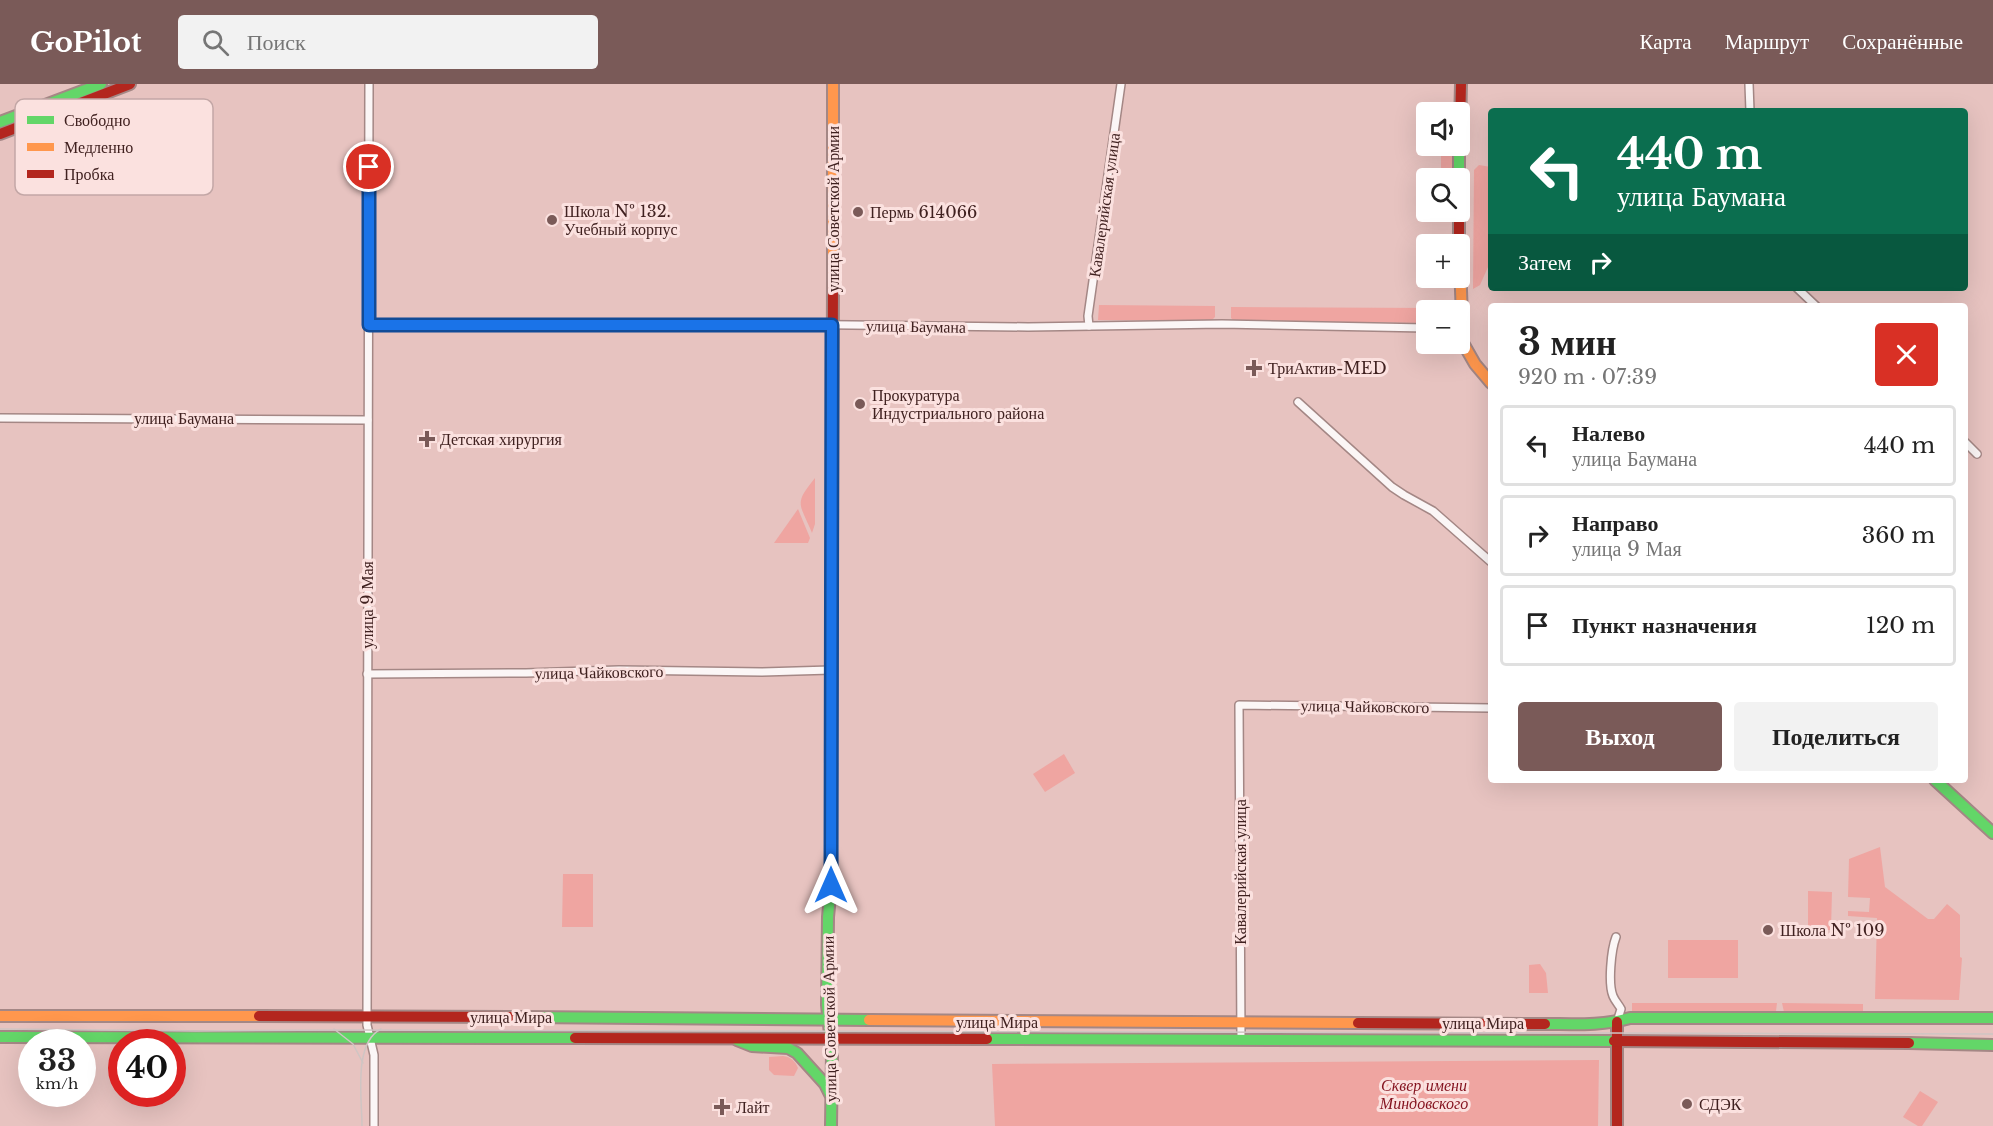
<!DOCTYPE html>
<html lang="ru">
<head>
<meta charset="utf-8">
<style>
	:root { --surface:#fff; --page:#f2f2f2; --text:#222; --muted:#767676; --line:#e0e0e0; --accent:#7a5a58 }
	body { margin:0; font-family:"Libre Baskerville",serif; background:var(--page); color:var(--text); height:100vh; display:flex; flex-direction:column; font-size:22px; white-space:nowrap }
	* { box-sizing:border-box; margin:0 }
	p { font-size:20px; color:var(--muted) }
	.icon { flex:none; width:33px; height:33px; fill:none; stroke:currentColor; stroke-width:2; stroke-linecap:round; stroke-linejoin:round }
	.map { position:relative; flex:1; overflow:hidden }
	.side { position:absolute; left:1488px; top:219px; width:480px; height:480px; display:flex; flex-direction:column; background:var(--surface); border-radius:6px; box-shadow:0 6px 24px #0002 }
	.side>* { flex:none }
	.top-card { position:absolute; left:1488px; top:24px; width:480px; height:183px; border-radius:6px; box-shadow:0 6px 24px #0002; background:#0b6e4f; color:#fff; overflow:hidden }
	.fabs { position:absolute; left:1416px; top:18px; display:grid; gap:12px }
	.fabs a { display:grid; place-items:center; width:54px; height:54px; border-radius:6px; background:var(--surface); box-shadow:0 6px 24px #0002; font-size:30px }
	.speed { position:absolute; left:18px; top:945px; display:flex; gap:12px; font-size:30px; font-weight:700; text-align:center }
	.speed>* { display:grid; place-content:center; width:78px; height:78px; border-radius:50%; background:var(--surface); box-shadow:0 6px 24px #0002; line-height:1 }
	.speed small { font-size:15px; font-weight:400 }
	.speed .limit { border:9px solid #d22; background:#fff; color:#111 }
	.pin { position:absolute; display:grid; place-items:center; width:51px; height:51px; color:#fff; margin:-26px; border:3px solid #fff; border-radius:50%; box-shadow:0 2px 6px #0007 }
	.me { position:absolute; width:66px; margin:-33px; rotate:0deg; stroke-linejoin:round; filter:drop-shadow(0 0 4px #0008) }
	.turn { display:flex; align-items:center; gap:21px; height:126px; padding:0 30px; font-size:27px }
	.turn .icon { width:78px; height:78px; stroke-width:2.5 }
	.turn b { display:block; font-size:42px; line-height:51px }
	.then { display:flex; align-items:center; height:57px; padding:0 30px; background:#0003; gap:12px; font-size:22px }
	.round { display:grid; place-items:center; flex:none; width:63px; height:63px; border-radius:6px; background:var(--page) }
	.summary { display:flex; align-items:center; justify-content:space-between; height:102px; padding:0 30px }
	h1 { font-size:36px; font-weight:700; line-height:45px }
	.primary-button { display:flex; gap:12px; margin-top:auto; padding:12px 30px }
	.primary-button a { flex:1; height:69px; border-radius:6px; background:var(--accent); color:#fff; font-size:24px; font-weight:700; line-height:69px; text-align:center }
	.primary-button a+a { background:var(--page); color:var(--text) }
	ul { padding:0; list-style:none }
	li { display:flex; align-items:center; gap:18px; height:81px; margin:0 12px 9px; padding:0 18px; border:3px solid var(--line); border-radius:6px }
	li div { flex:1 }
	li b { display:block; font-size:22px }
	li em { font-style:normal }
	header { display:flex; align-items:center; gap:36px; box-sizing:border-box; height:84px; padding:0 30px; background:var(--accent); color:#fff }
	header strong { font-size:28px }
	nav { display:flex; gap:33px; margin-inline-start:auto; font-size:21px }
	.search { width:420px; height:54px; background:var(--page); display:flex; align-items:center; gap:15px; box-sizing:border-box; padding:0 21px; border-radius:6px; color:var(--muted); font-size:22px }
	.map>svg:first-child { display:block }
	.green { fill:#efa5a1 }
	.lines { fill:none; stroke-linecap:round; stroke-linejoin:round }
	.street-casing { stroke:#a48785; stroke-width:10 }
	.fast-casing { stroke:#a48785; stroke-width:14 }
	.slow-casing { stroke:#a48785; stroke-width:14 }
	.jam-casing { stroke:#a48785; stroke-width:14 }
	.street { stroke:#fbf6f6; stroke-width:7 }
	.fast { stroke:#63d668; stroke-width:10 }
	.slow { stroke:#ff974d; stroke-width:10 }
	.jam { stroke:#b3261e; stroke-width:10 }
	.tram { stroke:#cfc5c3; stroke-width:1.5 }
	.route-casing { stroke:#114b97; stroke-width:15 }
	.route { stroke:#1a73e8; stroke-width:10 }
	.poi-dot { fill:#7a5a58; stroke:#fbe1df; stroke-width:2 }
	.labels { text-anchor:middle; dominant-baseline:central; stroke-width:6; stroke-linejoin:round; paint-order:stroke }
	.street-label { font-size:16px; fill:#402120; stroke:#fbe1df }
	.poi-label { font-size:16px; fill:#402120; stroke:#fbe1df; text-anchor:start }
	.park-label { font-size:16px; font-style:italic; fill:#84121e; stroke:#fbe1df }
	.key { fill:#fbe1df; stroke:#c3a7a6; stroke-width:1.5 }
	.key-label { font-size:16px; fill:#402120 }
</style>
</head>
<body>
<header>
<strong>GoPilot</strong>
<div class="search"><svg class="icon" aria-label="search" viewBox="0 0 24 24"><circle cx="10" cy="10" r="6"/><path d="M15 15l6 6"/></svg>Поиск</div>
<nav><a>Карта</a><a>Маршрут</a><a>Сохранённые</a></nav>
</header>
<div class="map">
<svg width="1993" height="1042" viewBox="0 0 1993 1042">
	<rect width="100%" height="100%" fill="#e7c3c0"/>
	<g class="green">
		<polygon points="1441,62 1453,62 1452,94 1441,94"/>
		<polygon points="1479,81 1491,83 1491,181 1488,183 1480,201 1473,205 1474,86"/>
		<polygon points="1099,221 1215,222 1215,233 1211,237 1098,236"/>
		<polygon points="1231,223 1435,224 1435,226 1426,226 1426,239 1234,237 1231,234"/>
		<path d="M815,394v46l-3,9c-12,-30 -19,-28 3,-55z"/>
		<polygon points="798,425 810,454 808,459 774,459"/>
		<polygon points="1064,670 1075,689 1045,708 1033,690"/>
		<polygon points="1880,763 1885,803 1928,835 1934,835 1947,820 1960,831 1960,873 1962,874 1959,916 1875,915 1877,834 1848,832 1848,827 1869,828 1870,814 1848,813 1849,775"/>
		<polygon points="563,790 593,790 593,843 562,843"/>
		<polygon points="1808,807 1832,808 1831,846 1808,846"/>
		<rect x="1668" y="856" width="70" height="38"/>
		<polygon points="1540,880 1546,889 1548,909 1529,909 1529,881"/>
		<polygon points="1632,919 1777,919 1776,927 1632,928"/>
		<polygon points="1782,919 1863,920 1863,927 1860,929 1784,928"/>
		<path d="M783,972c8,1 12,5 15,12l-4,8 -20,-1 -5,-5v-13z"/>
		<polygon points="1599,976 1598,1042 995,1042 992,980"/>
		<polygon points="1920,1007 1938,1018 1922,1042 1918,1042 1903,1033"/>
	</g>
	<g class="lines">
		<g class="street-casing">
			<g id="street">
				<polyline points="369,0 367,941 374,971 374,1042"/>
				<polyline points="1749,0 1750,27"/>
				<polyline points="1797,204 1816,222"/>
				<polyline points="369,241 769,240 1028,243 1222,240 1426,244"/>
				<polyline points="1089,242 1088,232 1121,0"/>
				<polyline points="1298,318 1392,403 1404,411 1433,427 1491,478"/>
				<polyline points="0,334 368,336"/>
				<polyline points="1965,358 1977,370"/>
				<polyline points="367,590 526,589 619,586 762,588 831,586"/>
				<path d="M1616,853c-5,13 -8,47 -3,59 2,5 6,9 8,13l-4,13"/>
				<polyline points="1241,955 1239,621 1491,624"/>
			</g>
		</g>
		<g class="fast-casing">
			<g id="fast">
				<polyline points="0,38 101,0"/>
				<polyline points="1459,62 1459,94"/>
				<polyline points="1935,696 1993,749"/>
				<polyline points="522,933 869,936"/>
				<path d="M1545,940c28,0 57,2 85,-6h363"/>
				<polyline points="0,953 575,954"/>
				<polyline points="987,955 1614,957"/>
				<polyline points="737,956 752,962 788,964 797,969 825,1000 830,1010"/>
				<polyline points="1909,959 1993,961"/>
				<polyline points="831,1042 832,970 827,921 828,833 831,801 831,709"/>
			</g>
		</g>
		<g class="slow-casing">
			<g id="slow">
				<polyline points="1460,180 1463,259 1475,280 1491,299"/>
				<polyline points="833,196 833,0"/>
				<polyline points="831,709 832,459"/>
				<polyline points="0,932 259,932"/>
				<polyline points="869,936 1358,939"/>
			</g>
		</g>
		<g class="jam-casing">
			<g id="jam">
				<polyline points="1460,42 1461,0"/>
				<polyline points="0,50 130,0"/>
				<polyline points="1459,128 1459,160"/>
				<polyline points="832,459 833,196"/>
				<polyline points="259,932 522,933"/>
				<polyline points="1617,938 1617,1042"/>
				<polyline points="1358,939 1545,940"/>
				<polyline points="575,954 987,955"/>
				<polyline points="1614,957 1909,959"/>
			</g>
		</g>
		<use href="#street" class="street"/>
		<use href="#fast" class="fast"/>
		<use href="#slow" class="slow"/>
		<use href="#jam" class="jam"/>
		<g class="tram">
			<polyline points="0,945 196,947 348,946 1993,950"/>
			<polyline points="334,945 353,960 363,979"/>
			<path d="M362,1042c0,-27 -9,-83 19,-97"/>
		</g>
	</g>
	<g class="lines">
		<g class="route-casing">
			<polyline id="route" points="369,83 369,241 832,241 831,801"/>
		</g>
		<use href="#route" class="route"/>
	</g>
	<g class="poi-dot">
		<circle cx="858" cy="128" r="6"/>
		<circle cx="552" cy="136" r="6"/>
		<path d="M1251 275h6v6h6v6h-6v6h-6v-6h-6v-6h6z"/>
		<circle cx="860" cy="320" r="6"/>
		<path d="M424 346h6v6h6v6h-6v6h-6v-6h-6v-6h6z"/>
		<circle cx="1768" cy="846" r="6"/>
		<circle cx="1687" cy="1020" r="6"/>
		<path d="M719 1014h6v6h6v6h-6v6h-6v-6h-6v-6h6z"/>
	</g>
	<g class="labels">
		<g class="street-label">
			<text transform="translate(1104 121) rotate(-82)">Кавалерийская улица</text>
			<text transform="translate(833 125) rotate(-90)">улица Советской Армии</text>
			<text transform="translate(916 242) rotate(1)">улица Баумана</text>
			<text x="184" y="334">улица Баумана</text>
			<text transform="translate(367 521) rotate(-90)">улица 9 Мая</text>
			<text transform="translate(599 588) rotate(-1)">улица Чайковского</text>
			<text transform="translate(1365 622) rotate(1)">улица Чайковского</text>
			<text transform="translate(1240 788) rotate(-90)">Кавалерийская улица</text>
			<text x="511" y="933">улица Мира</text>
			<text transform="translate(829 935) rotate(-91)">улица Советской Армии</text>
			<text x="997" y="938">улица Мира</text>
			<text x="1483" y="939">улица Мира</text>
		</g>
		<g class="poi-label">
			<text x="564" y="127">Школа № 132.<tspan x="564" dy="18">Учебный корпус</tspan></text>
			<text x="870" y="128">Пермь 614066</text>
			<text x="1268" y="284">ТриАктив-MED</text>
			<text x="872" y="311">Прокуратура<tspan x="872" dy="18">Индустриального района</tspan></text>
			<text x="440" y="355">Детская хирургия</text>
			<text x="1780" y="846">Школа № 109</text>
			<text x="1699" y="1020">СДЭК</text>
			<text x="736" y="1023">Лайт</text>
		</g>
		<g class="park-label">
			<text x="1424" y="1001">Сквер имени<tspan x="1424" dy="18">Миндовского</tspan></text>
		</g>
	</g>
	<rect x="15" y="15" width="198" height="96" rx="9" class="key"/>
	<rect x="27" y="32" width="27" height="8" fill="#63d668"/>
	<rect x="27" y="59" width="27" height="8" fill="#ff974d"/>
	<rect x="27" y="86" width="27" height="8" fill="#b3261e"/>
	<g class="key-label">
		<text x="64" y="42">Свободно</text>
		<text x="64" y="69">Медленно</text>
		<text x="64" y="96">Пробка</text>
	</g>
</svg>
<div class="fabs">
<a><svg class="icon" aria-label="sound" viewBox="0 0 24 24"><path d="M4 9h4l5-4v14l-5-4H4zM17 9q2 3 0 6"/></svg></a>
<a><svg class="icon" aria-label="search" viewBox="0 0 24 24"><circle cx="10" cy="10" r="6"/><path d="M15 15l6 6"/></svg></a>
<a>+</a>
<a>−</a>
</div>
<div class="speed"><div>33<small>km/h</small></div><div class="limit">40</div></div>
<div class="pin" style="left:369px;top:83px;background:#d93025"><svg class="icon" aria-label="arrive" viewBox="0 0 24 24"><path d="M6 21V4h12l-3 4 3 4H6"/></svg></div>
<svg class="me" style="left:831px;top:801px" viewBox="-20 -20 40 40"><path d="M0-17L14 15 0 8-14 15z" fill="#1a73e8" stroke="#fff" stroke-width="4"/></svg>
<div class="top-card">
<div class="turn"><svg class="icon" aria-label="left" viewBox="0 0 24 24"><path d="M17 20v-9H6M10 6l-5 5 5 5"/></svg><div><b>440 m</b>улица Баумана</div></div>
<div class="then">Затем<svg class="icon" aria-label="right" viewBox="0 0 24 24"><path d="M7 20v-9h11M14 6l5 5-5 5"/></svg></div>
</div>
<section class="side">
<div class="summary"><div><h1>3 мин</h1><p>920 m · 07:39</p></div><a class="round" style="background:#d93025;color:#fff"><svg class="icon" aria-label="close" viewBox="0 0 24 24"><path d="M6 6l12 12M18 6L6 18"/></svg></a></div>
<ul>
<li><svg class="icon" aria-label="left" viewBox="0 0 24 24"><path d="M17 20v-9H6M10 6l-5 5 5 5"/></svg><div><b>Налево</b><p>улица Баумана</p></div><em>440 m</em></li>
<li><svg class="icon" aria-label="right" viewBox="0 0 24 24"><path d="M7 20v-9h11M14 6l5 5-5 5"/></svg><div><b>Направо</b><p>улица 9 Мая</p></div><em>360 m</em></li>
<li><svg class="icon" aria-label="arrive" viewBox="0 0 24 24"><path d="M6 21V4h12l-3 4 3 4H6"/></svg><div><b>Пункт назначения</b></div><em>120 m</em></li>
</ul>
<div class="primary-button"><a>Выход</a><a>Поделиться</a></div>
</section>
</div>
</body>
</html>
